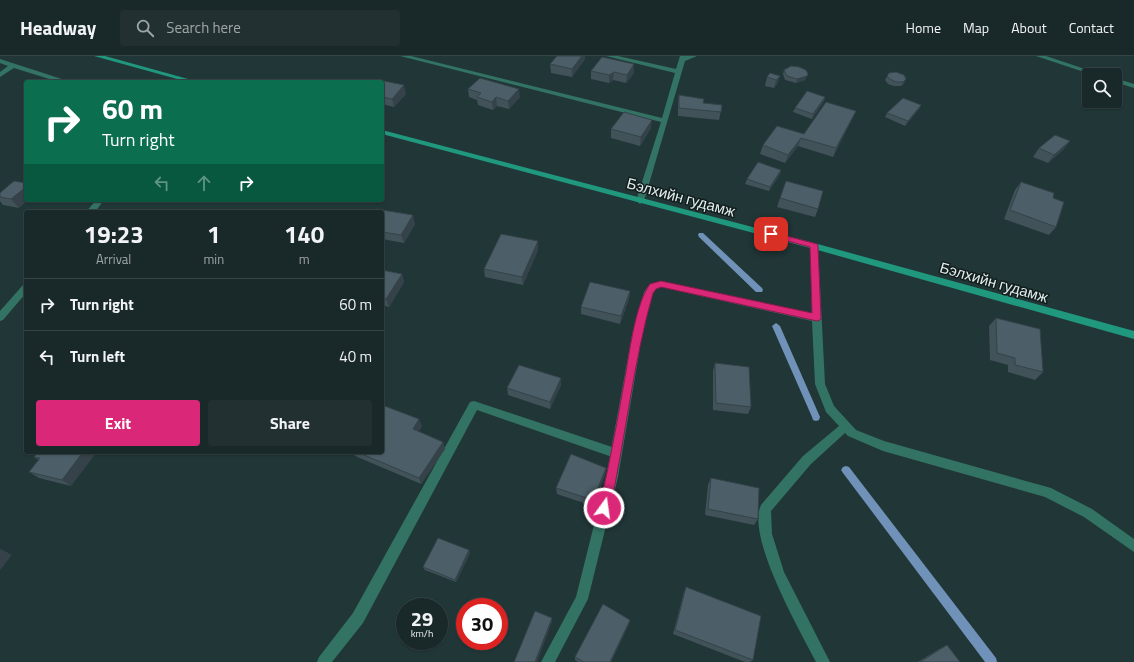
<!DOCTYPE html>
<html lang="en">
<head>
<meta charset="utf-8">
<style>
	:root { --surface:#192829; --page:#223031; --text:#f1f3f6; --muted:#9fa6a8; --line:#374446; --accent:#db2777 }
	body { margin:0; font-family:"Titillium Web",sans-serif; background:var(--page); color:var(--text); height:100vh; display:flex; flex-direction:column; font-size:15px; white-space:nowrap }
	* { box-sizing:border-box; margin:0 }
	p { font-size:13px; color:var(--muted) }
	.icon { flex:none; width:22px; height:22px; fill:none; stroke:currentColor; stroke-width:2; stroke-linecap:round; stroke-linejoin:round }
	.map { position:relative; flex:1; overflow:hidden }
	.sheet { position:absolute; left:24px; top:154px; width:360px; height:244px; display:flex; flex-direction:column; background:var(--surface); border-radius:4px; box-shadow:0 1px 3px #0004,0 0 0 1px var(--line) }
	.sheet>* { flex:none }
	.banner { position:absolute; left:24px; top:24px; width:360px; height:122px; border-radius:4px; box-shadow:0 1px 3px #0004,0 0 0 1px var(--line); background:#0b6e4f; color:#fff; overflow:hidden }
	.buttons { position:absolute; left:1082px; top:12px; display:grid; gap:8px }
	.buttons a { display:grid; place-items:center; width:40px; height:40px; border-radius:4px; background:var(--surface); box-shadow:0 1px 3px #0004,0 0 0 1px var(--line); font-size:20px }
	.speed { position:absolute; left:396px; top:542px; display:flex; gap:8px; font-size:20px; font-weight:700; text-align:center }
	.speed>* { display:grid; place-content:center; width:52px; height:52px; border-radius:50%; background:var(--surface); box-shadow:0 1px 3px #0004,0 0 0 1px var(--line); line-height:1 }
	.speed small { font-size:10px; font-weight:400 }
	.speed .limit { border:6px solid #d22; background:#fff; color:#111 }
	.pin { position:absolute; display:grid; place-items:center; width:34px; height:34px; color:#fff; margin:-17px; border-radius:8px; box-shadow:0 2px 6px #0006 }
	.me { position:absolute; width:44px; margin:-22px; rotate:14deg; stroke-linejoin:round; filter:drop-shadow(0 0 3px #0008) }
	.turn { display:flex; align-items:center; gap:14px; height:84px; padding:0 12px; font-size:18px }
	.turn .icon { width:52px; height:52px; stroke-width:2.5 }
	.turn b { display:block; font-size:28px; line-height:34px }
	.lanes { display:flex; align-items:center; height:38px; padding:0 12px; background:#0003; justify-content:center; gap:20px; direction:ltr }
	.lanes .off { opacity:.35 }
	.eta { display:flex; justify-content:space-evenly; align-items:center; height:68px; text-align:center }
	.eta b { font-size:24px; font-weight:700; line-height:28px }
	.cta { display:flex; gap:8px; margin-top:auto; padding:8px 12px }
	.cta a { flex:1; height:46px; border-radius:4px; background:var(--accent); color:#fff; font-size:16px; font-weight:700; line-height:46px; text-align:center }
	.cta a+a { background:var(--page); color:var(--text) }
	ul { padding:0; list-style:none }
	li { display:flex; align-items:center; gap:12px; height:52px; padding:0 12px; border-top:1px solid var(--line) }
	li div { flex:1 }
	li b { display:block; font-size:15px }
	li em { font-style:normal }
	header { display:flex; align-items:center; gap:24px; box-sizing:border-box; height:56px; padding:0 20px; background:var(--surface); border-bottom:1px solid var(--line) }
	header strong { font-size:19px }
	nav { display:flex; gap:22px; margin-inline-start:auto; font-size:14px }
	.search { width:280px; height:36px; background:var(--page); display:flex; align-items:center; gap:10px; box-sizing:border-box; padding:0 14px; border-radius:4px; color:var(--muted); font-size:15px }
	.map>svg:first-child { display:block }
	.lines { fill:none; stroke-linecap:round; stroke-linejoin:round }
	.stream { fill:#7091b8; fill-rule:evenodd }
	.service { fill:#337363; fill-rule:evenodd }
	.minor { fill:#337363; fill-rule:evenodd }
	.secondary { fill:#1f987e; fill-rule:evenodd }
	.wall { fill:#415259 }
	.shaded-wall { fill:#354249 }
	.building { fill:#4c5f68; stroke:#354249 }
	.route { fill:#db2777; stroke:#8e194d }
	.labels { text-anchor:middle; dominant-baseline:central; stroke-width:3; stroke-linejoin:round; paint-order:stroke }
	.street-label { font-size:15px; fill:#e0eded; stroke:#121c1c }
</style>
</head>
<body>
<header>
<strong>Headway</strong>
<div class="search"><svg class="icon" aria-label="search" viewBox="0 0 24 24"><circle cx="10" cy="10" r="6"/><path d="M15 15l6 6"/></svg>Search here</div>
<nav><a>Home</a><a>Map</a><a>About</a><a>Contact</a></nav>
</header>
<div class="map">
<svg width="1134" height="606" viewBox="0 0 1134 606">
	<rect width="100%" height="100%" fill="#213637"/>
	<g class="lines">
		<g class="stream">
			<polygon points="699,177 703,177 762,232 763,234 762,236 756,236 699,181 698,179"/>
			<polygon points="776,267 780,270 820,361 819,364 816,365 813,364 812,361 772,270"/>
			<polygon points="846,410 849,411 996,602 997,606 985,606 843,417 841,414 843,411"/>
		</g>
		<polygon class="service" points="474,345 615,392 619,393 621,397 619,401 615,402 477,354 363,567 332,606 317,606 319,601 353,557 470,346"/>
		<g class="minor">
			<polygon points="400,0 411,0 662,62 675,17 606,0 618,0 676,13 680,0 697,0 685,5 644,145 640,148 636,145 661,66"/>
			<polygon points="1036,0 1046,0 1103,19 1093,19"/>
			<polygon points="0,3 68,25 69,26 59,26 14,12 0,21 0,16 8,10 0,7"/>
			<polygon points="1115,22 1134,28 1134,32 1115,26"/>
			<polygon points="96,144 104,144 95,156 86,156"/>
			<path d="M814,187l4,3 7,138 9,22 22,24 28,11 167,47 41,21 42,30v13l-50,-35 -39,-20 -162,-46 -35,-15 -3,-3 -34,31 -40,47 1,23 12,38 46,90h-14c-16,-32 -70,-124 -55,-157l42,-49 36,-30 -13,-14 -11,-28 -3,-63 -151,-34 -5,2 -3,4 -10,37 -25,147 -30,122 -33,63h-14l35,-65 30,-120 27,-147 11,-38 6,-8 11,-3 151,32 -2,-67z"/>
			<polygon points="26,228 26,237 3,264 0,265 0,255 23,229"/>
		</g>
		<g class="secondary">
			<polygon points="94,0 105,0 199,26 188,26"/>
			<polygon points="382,74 814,187 1134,275 1134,283 814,193 382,78"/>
		</g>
	</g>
	<g class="wall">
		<polygon points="585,3 572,21 551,17 550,8"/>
		<polygon points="634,8 634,17 626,27 613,24 609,27 591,23 591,15"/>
		<polygon points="784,14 808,18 805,24 796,27 785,24 783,18"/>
		<polygon points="896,16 904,28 901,30 894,30 888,28 885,24 889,17"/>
		<polygon points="780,20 777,28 774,32 765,30 767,21"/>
		<polygon points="382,26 406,38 394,51 382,48"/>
		<polygon points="468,33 520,41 509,53 497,50 493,54 478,49 477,44 469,41"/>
		<polygon points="679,39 703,47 722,49 719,64 678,60 678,47"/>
		<polygon points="825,41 824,45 812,63 793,56 795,52"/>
		<polygon points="921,49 919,53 905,70 885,61 887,57"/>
		<polygon points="856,55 833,101 798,90 785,107 760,98 763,89 804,78"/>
		<polygon points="651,72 640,90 611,82 611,73"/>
		<polygon points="1039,92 1064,93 1048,107 1033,101"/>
		<polygon points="781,114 780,118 769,135 745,128 747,123"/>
		<polygon points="14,125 19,152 3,149 0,145 0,137"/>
		<polygon points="1021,126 1053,142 1056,171 1049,179 1004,163 1015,134"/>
		<polygon points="780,142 818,153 815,161 777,151"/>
		<polygon points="382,156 415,168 404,187 382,183"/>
		<polygon points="538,185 538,194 523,229 485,221 484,213"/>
		<polygon points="382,214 402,218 404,226 389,251 382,249"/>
		<polygon points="630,235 629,243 620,268 581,258 581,251"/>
		<polygon points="996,262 1043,316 1035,324 1008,316 1008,309 990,304 989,270"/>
		<polygon points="715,307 751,351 748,358 713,354 713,315"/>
		<polygon points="561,329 550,353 508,339 507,332"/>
		<polygon points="422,370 418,376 443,386 445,393 421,428 355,400 352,396 382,396"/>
		<polygon points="38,396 71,430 39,422 29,416 39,404 34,401"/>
		<polygon points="606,412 605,418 593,450 557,438 556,432"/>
		<polygon points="711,422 758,463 754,469 705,459 708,429"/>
		<polygon points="470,497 456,526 425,514 423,511"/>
		<polygon points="686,531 753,604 750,606 745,606 673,578 684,536"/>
		<polygon points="630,564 629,568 611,606 578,606 575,604 575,601"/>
		<polygon points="947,589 960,606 918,606 939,593"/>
	</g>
	<g class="shaded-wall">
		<polygon points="582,0 585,0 585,3 572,21 572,13"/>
		<polygon points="634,8 634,17 626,27 627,19"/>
		<polygon points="614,16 613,24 609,27 609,19"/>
		<polygon points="808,18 805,24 796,27 797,23"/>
		<polygon points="780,20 777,28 774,32 776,24"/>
		<polygon points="906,23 904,28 901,30 903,26"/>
		<polygon points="404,29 406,38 394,51 392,43"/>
		<polygon points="519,33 520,41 509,53 508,45"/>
		<polygon points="496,41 497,50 493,54 492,46"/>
		<polygon points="825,41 824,45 812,63 813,58"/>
		<polygon points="921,49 919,53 905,70 908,65"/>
		<polygon points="856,55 833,101 836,92"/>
		<polygon points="652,64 651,72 640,90 641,81"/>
		<polygon points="801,82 798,90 785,107 788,99"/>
		<polygon points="1070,85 1064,93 1048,107 1054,99"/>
		<polygon points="781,114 780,118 769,135 770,131"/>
		<polygon points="26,131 26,144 28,144 19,152 11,143"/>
		<polygon points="413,159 415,168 404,187 401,179"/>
		<polygon points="538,185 538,194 523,229 522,221"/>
		<polygon points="402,218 404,226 389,251 386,243"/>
		<polygon points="630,235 629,243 620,268 621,260"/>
		<polygon points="561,322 561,329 550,353 550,346"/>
		<polygon points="419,363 422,370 416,380 413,373"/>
		<polygon points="443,386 445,393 421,428 419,422"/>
		<polygon points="83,396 97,396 71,430 62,424"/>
		<polygon points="606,412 605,418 593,450 593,444"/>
		<polygon points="1,493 12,499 0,514 0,494"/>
		<polygon points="469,494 470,497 456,526 455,524"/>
		<polygon points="552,562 552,566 537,606 535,606"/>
		<polygon points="630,564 629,568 611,606 610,606"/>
	</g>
	<g class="building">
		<polygon points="557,0 582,0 572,13 550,8"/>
		<polygon points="602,1 634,8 627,19 614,16 609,19 591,15"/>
		<polygon points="791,10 799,11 806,14 808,18 807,20 797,23 787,20 784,14"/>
		<polygon points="896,16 904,19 906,23 903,26 896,26 890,23 887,20 889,17"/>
		<polygon points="770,17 780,20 776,24 767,21"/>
		<polygon points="480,22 519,33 508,45 496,41 492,46 477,41 481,37 468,33"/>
		<polygon points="379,24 404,29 392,43 382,41 382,26 378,26"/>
		<polygon points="807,35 825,41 813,58 795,52"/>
		<polygon points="679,39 704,43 703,47 722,49 721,56 679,52"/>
		<polygon points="903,42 921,49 908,65 887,57"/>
		<polygon points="826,46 856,55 836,92 801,82 788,99 763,89 777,70 804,78"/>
		<polygon points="624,56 652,64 641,81 611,73"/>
		<polygon points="1055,79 1070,85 1054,99 1039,92"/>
		<polygon points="758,106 781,114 770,131 747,123"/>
		<polygon points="14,125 26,127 26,131 11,143 0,141 0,137"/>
		<polygon points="786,125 823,135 818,153 780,142"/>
		<polygon points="1021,126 1054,137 1053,142 1064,146 1056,171 1010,154"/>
		<polygon points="376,153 413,159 401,179 382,176 382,156 374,156"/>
		<polygon points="501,178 538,185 522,221 484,213"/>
		<polygon points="382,214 402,218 386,243 382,242"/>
		<polygon points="590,226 630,235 621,260 581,251"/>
		<polygon points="996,262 1040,273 1043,316 1015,309 1015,302 997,297"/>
		<polygon points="715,307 749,311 751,351 716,347"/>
		<polygon points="519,309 561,322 550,346 507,332"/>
		<polygon points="382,349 419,363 413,373 443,386 419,422 357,396 382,396"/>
		<polygon points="38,396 83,396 62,424 29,416 40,402 34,401"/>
		<polygon points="571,398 606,412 593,444 556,432"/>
		<polygon points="711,422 759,432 758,463 708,453"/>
		<polygon points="438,482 469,494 455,524 423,511"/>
		<polygon points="686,531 761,560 753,604 675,574"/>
		<polygon points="603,548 630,564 610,606 584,606 575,601"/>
		<polygon points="535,555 552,562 535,606 514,606"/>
		<polygon points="947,589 960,606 920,606"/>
	</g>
	<path class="route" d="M771,176l46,12 1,2 3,72 -1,2 -3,1 -156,-34 -5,2 -3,4c-20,70 -27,143 -43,215l-2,3 -4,2 -4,-2 -1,-3c11,-45 19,-91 27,-136 4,-24 10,-69 24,-88l11,-3 151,32 -2,-66 -42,-11v-3z"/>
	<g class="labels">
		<g class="street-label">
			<text transform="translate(681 141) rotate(15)">Бэлхийн гудамж</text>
			<text transform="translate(994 226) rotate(16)">Бэлхийн гудамж</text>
		</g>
	</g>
</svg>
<div class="buttons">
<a><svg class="icon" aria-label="search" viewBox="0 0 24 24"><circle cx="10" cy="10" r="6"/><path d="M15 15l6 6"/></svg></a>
</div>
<div class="speed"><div>29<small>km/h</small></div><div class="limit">30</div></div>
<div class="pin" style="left:771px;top:178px;background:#d93025"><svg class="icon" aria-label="arrive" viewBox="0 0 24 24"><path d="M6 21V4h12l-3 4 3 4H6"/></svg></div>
<svg class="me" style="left:604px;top:452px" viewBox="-20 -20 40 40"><circle r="17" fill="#db2777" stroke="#fff" stroke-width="3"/><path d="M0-11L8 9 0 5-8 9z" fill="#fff"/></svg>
<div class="banner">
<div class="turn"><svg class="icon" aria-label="right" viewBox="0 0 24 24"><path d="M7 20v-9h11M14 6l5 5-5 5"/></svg><div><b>60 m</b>Turn right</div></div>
<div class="lanes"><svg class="icon off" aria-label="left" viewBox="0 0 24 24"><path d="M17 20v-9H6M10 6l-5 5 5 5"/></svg><svg class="icon off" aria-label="ahead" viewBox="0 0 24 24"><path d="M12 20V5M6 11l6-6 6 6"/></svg><svg class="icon" aria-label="right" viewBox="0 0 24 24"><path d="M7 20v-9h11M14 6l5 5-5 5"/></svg></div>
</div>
<section class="sheet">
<div class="eta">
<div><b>19:23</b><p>Arrival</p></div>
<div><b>1</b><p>min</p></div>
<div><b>140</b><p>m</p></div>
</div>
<ul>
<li><svg class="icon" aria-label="right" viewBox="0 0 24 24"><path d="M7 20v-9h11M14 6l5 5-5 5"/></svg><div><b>Turn right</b></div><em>60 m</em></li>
<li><svg class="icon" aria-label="left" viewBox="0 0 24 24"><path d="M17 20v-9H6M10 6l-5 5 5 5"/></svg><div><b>Turn left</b></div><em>40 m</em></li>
</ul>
<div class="cta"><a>Exit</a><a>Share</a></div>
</section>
</div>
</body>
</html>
